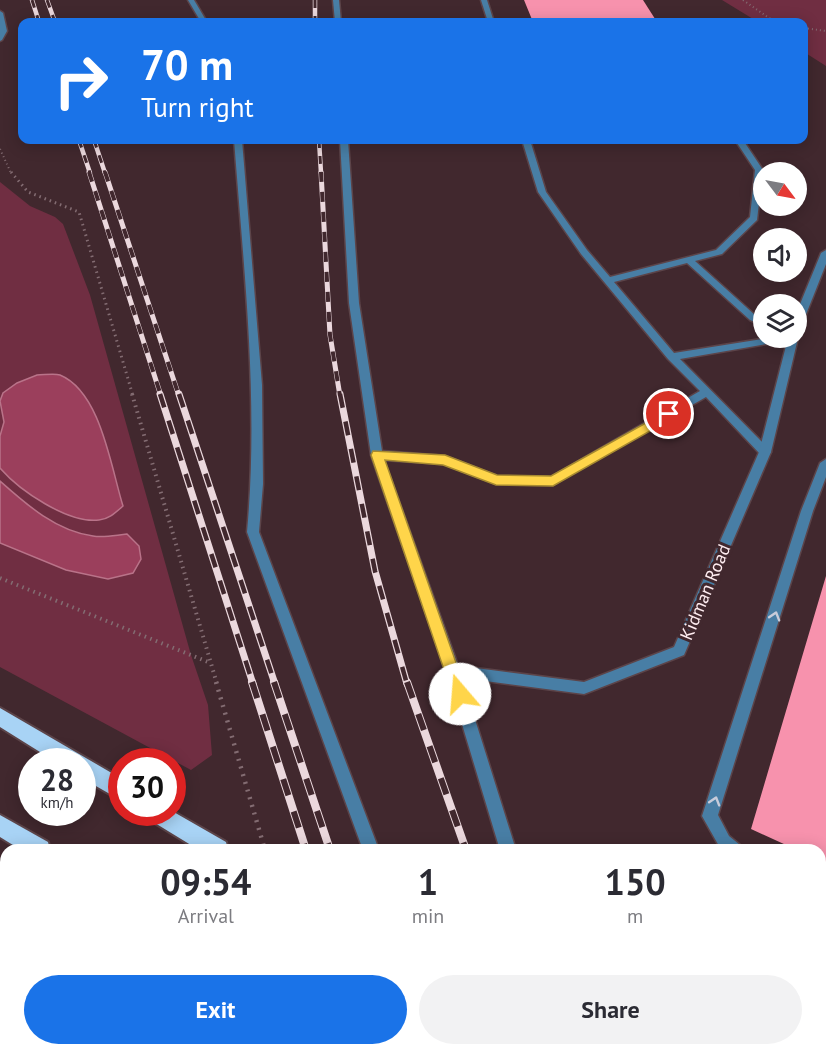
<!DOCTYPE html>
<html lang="en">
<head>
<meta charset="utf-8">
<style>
	:root { --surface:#fff; --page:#f2f2f3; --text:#2b2b33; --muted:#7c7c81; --accent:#1a73e8 }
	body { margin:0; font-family:"PT Sans",sans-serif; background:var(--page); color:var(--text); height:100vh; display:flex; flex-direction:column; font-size:22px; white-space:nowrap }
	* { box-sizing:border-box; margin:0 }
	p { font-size:20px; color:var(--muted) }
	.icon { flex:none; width:33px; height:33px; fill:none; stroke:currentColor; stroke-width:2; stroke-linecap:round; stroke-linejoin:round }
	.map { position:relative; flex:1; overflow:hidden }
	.details { position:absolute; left:0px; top:844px; width:826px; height:212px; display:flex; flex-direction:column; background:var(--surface); border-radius:18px 18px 0 0; box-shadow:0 3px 15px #0003 }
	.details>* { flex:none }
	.banner { position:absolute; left:18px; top:18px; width:790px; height:126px; border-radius:12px; box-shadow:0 3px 15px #0003; background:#1a73e8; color:#fff; overflow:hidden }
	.needle { width:39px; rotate:122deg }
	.tools { position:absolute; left:753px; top:162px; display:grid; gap:12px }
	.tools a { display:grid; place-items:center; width:54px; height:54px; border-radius:50%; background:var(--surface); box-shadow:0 3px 15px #0003; font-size:30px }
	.speed { position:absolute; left:18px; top:748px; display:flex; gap:12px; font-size:30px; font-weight:700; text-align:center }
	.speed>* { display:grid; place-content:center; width:78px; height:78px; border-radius:50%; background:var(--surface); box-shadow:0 3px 15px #0003; line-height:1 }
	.speed small { font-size:15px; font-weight:400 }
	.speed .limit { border:9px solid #d22; background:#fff; color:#111 }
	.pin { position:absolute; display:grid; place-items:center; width:51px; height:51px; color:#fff; margin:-26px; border:3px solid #fff; border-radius:50%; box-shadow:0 2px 6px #0007 }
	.me { position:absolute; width:66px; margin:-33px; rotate:342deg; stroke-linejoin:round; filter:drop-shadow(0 0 4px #0008) }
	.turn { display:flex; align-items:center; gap:21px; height:126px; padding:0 24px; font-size:27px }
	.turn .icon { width:78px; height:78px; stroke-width:2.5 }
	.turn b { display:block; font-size:42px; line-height:51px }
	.eta { display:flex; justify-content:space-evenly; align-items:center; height:102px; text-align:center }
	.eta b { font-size:36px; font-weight:600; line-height:42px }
	.primary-button { display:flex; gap:12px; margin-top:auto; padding:12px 24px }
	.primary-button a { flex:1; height:69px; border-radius:36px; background:var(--accent); color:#fff; font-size:24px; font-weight:600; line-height:69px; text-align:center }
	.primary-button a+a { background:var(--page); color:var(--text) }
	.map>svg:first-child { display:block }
	.green { fill:#702e42 }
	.water { fill:#9b3f5c; stroke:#b97389; stroke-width:1.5 }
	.building { fill:#f792ad }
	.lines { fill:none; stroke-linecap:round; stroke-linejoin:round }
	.service-casing { stroke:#5c4449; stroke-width:3 }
	.minor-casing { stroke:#5c4449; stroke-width:3 }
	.trunk-casing { stroke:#5c4449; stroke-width:4 }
	.path-far3 { stroke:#836c72; stroke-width:2; stroke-dasharray:1 3; stroke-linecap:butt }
	.path-far2 { stroke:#836c72; stroke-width:3; stroke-dasharray:1.5 4; stroke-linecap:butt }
	.path-far1 { stroke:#836c72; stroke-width:4; stroke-dasharray:1.5 4.5; stroke-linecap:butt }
	.path { stroke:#836c72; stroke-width:4.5; stroke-dasharray:2 6; stroke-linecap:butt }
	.service { fill:#487ea5; fill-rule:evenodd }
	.minor { fill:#487ea5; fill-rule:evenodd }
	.trunk { fill:#a8d3f5; fill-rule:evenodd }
	.rail-far3-casing { stroke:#ebd8dd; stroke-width:4.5 }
	.rail-far2-casing { stroke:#ebd8dd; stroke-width:5 }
	.rail-far1-casing { stroke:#ebd8dd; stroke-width:7 }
	.rail-casing { stroke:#ebd8dd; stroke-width:8 }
	.rail-far3 { stroke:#41282e; stroke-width:3; stroke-dasharray:8; stroke-linecap:butt }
	.rail-far2 { stroke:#41282e; stroke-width:4; stroke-dasharray:10; stroke-linecap:butt }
	.rail-far1 { stroke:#41282e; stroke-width:4.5; stroke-dasharray:14; stroke-linecap:butt }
	.rail { stroke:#41282e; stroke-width:6; stroke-dasharray:17; stroke-linecap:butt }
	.trunk-bridge-casing { stroke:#5c4449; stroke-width:24; stroke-linecap:butt }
	.trunk-bridge { stroke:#a8d3f5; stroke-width:21 }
	.oneway { stroke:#c8ccda }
	.route { fill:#ffd54a; stroke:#a68a30; stroke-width:1.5 }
	.labels { text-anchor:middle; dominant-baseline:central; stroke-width:6; stroke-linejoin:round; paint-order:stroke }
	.street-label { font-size:18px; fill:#ffedf1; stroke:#41282e }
</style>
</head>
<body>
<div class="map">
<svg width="826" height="1055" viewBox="0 0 826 1055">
	<rect width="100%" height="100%" fill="#41282e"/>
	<g class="green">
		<polygon points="722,0 826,0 826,66 804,52 804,22 758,22"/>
		<polygon points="0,182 30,206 55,217 63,224 90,295 191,655 208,705 212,755 191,770 0,667"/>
		<polygon points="0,900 6,904 6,1050 213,1050 220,1055 0,1055"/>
	</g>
	<g class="water">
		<path d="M37,375c7,0 17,-2 23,0 41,17 51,93 63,131 -8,7 -14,13 -24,14 -31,4 -80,-30 -99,-52v-32l4,-14 -4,-21 3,-8 14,-10z"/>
		<path d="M0,481c27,24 56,50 93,55 11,2 23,-1 34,-2l12,12 2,13 -8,14 -25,6 -42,-9 -66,-27z"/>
	</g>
	<g class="building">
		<polygon points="524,0 643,0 657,22 533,22"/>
		<polygon points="826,576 826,864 820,862 820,850 797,850 751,829"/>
	</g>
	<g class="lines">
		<g class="service-casing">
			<g id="service">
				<polygon points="188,0 194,0 207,22 201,22"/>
				<polygon points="333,0 339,0 341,22 335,22"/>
				<polygon points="481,0 487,0 494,22 488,22"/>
				<polygon points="0,11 3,13 7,31 2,40 0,41"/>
				<path d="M234,140h8l20,245 1,99 -4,48 120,318h-16l-116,-318c12,-131 -3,-261 -13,-392z"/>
				<polygon points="340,140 348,140 359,303 382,451 445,456 497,476 551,477 700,391 668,359 581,254 538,192 522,140 530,140 546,192 587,250 610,277 716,250 750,217 755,170 735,140 743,140 763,170 757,220 722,254 695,261 756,316 764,319 764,326 750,320 687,263 614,282 674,353 768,338 789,338 784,341 680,359 769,449 771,452 769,455 761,455 706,397 553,485 496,484 444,464 384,460 460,671 458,675 453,677 448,675 446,671 371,455 349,303"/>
				<polygon points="826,459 826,477 813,511 718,815 729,836 740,845 743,850 724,850 719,846 702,816 801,511 820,463"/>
				<polygon points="820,898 826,900 826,917 820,915"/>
				<polygon points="436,1050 454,1050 456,1055 438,1055"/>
			</g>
		</g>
		<g class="minor-casing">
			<g id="minor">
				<polygon points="826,250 826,264 801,327 796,330 796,314 821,253"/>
				<polygon points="797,336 798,338 771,452 684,655 584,694 462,678 516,850 500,850 446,671 448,667 453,665 584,682 674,647 759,452 788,338 796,338"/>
				<polygon points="575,1050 594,1050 596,1055 577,1055"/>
			</g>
		</g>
		<g class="trunk-casing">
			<g id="trunk">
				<polygon points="0,708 122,779 122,801 82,778 82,762 56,762 0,727"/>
				<polygon points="172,811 226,842 228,850 199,850 150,820 147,813 172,813"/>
				<polygon points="0,815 48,842 50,850 21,850 0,837"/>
				<polygon points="331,1050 361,1050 363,1055 333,1055"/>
			</g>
		</g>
		<g class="path-far3">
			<polyline points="743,0 769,18 783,22"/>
			<polyline points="804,28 826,31"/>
			<polyline points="0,149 11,173"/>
		</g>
		<polyline class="path-far2" points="11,172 28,192 79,212 133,396"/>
		<g class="path-far1">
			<polyline points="132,394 217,684"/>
			<polyline points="0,578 208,662"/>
		</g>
		<polyline class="path" points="216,682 265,850"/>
		<use href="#service" class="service"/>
		<use href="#minor" class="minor"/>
		<use href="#trunk" class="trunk"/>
		<g class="rail-far3-casing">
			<g id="rail-far3">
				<polyline points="32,0 39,22"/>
				<polyline points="47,0 55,22"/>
				<polyline points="315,0 315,22"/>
				<polyline points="79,140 90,173"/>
				<polyline points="94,140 105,173"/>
				<polyline points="319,140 321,173"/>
			</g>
		</g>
		<g class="rail-far2-casing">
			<g id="rail-far2">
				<polyline points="89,172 161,396"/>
				<polyline points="105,172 179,396"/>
				<polyline points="321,172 330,335 340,396"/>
			</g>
		</g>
		<g class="rail-far1-casing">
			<g id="rail-far1">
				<polyline points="160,394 253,684"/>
				<polyline points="179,394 275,684"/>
				<polyline points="340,394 375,571 407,684"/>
			</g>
		</g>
		<g class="rail-casing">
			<g id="rail">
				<polyline points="252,682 306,850"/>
				<polyline points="274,682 330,850"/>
				<polyline points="407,682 466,850"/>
				<polyline points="369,1050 371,1055"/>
				<polyline points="397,1050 399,1055"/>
				<polyline points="542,1050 544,1055"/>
			</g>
		</g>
		<use href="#rail-far3" class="rail-far3"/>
		<use href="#rail-far2" class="rail-far2"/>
		<use href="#rail-far1" class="rail-far1"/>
		<use href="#rail" class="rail"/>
		<g class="trunk-bridge-casing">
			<polyline id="trunk-bridge" points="540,1050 548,1055"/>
		</g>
		<use href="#trunk-bridge" class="trunk-bridge"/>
	</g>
	<defs><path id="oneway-chevron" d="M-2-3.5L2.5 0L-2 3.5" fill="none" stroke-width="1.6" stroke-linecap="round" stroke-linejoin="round" transform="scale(1.5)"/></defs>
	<g class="oneway">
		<use href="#oneway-chevron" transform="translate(775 616) rotate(-73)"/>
		<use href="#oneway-chevron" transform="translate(715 801) rotate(-73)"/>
	</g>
	<polygon class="route" points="669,410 675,414 673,418 553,486 496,485 443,465 385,460 467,694 465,699 454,699 371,455 373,451 445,455 497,475 551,476"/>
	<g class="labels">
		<g class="street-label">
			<text transform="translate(705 592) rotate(-67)">Kidman Road</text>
		</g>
	</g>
</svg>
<div class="tools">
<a><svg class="needle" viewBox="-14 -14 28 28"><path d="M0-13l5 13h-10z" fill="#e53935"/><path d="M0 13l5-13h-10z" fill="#7c7c81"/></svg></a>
<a><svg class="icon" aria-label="sound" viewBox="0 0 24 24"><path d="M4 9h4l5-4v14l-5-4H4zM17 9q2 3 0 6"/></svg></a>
<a><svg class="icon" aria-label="layers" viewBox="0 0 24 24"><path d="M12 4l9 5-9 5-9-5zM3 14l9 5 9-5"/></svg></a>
</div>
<div class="speed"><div>28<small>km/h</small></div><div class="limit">30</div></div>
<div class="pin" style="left:669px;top:414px;background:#d93025"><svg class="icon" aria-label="arrive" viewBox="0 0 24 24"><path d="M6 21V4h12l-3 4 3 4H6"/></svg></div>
<svg class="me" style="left:460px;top:694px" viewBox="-20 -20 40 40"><circle r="19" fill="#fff"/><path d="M0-13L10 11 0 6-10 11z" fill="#ffd54a"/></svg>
<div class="banner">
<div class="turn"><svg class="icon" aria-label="right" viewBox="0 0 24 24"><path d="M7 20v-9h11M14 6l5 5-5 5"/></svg><div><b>70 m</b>Turn right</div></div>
</div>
<section class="details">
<div class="eta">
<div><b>09:54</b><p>Arrival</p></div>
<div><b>1</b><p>min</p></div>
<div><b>150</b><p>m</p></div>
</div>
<div class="primary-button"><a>Exit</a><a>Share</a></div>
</section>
</div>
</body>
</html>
